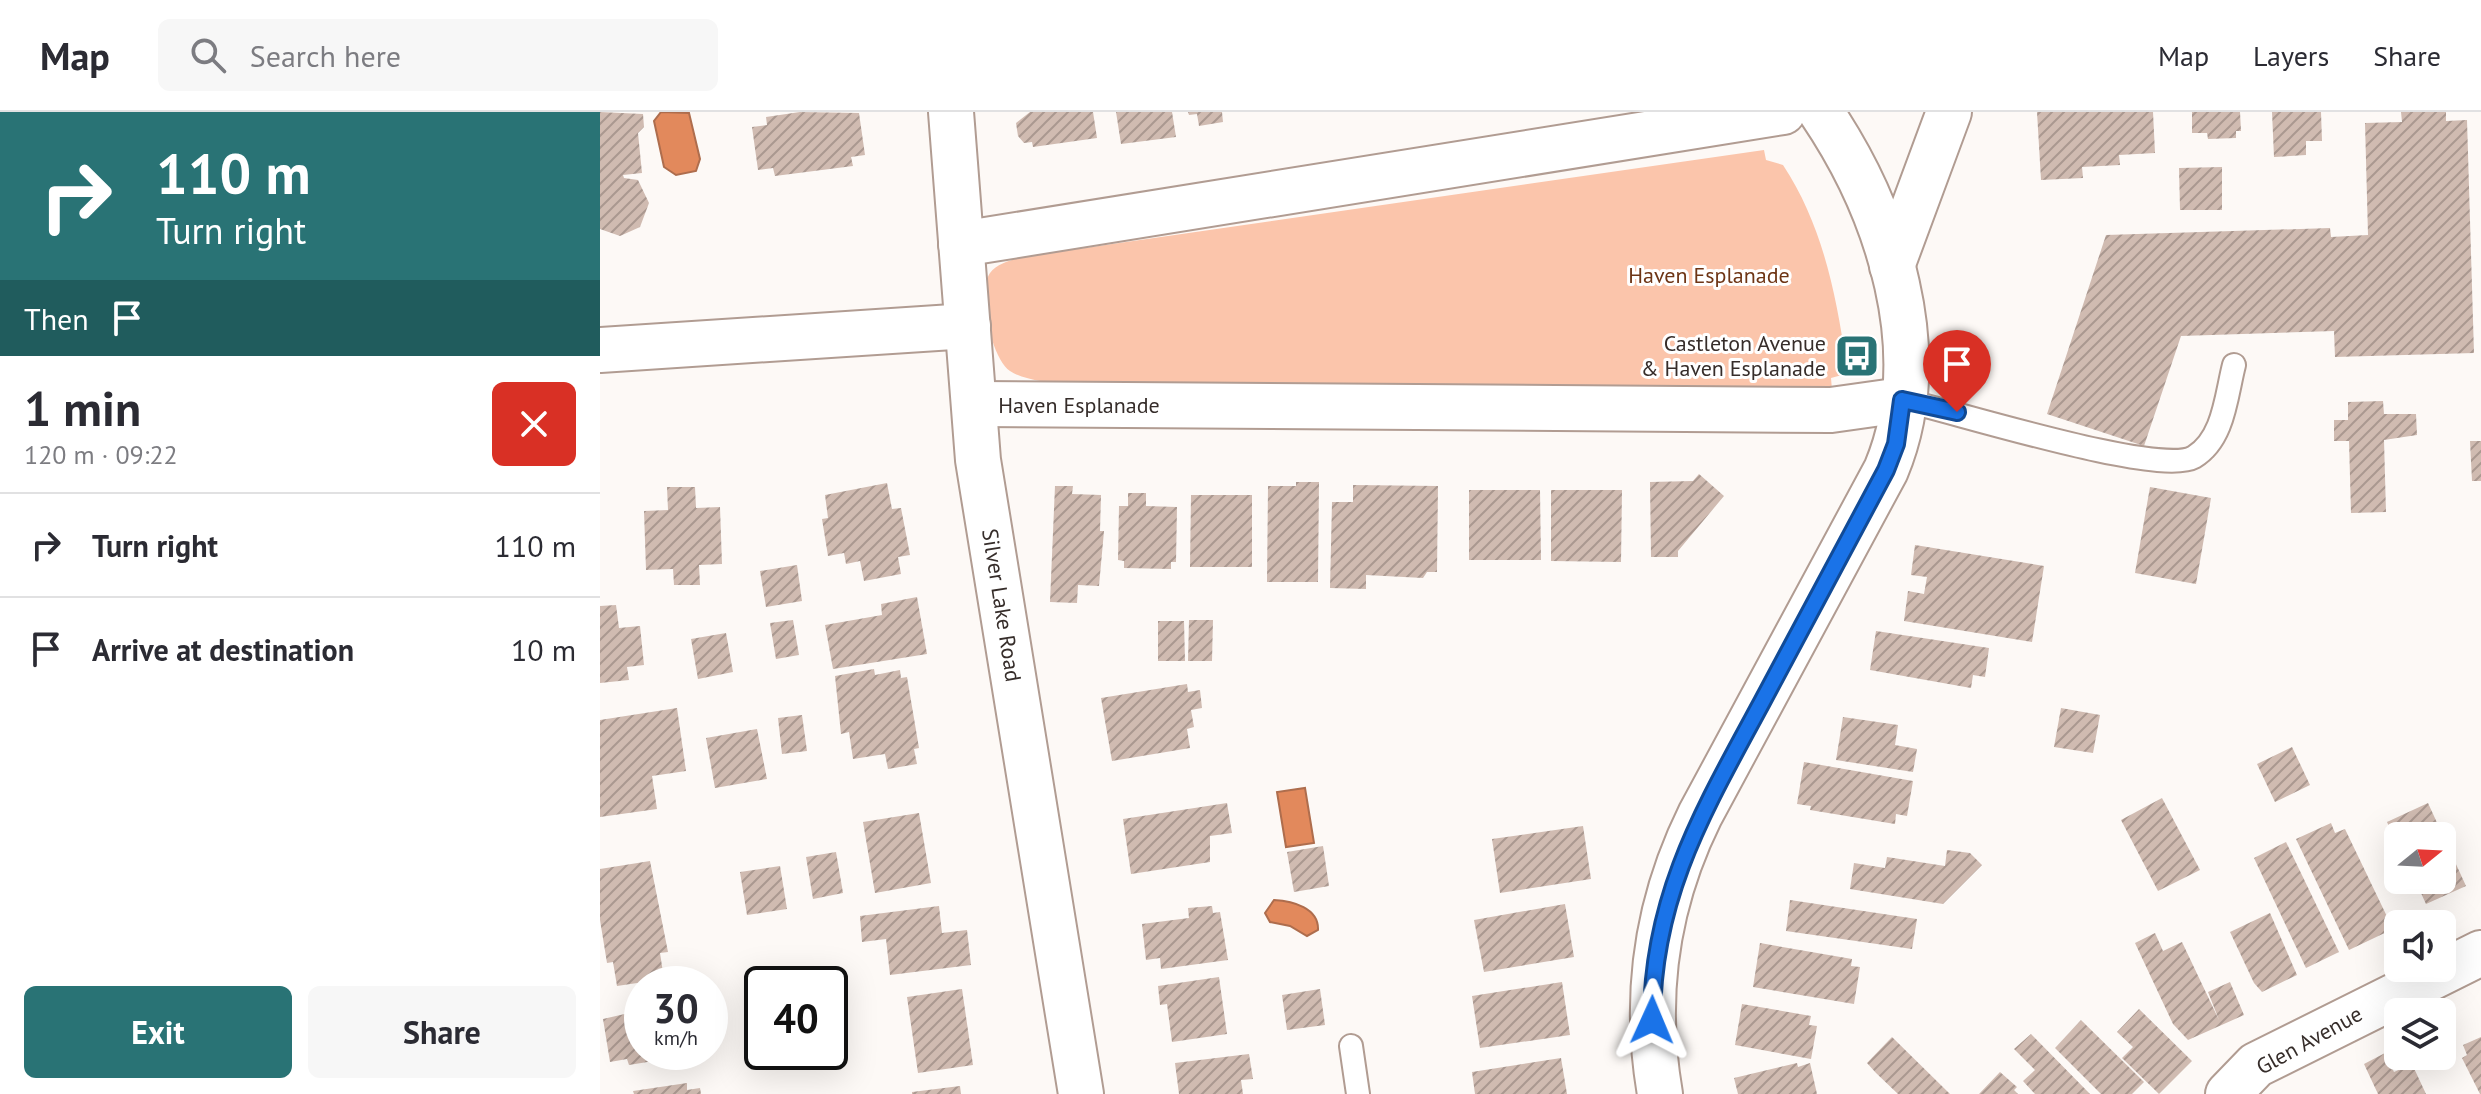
<!DOCTYPE html>
<html lang="en">
<head>
<meta charset="utf-8">
<style>
	:root { --surface:#fff; --page:#f7f7f7; --text:#2b2b33; --muted:#7c7c81; --line:#e1e1e2; --accent:#297375 }
	body { margin:0; font-family:"PT Sans",sans-serif; background:var(--page); color:var(--text); height:100vh; display:flex; flex-direction:column; font-size:30px; white-space:nowrap }
	* { box-sizing:border-box; margin:0 }
	p { font-size:26px; color:var(--muted) }
	.icon { flex:none; width:44px; height:44px; fill:none; stroke:currentColor; stroke-width:2; stroke-linecap:round; stroke-linejoin:round }
	.map { position:relative; flex:1; overflow:hidden }
	.panel { display:flex; flex-direction:column; background:var(--surface); width:600px }
	.panel>* { flex:none }
	.hud { background:#297375; color:#fff; overflow:hidden }
	.needle { width:52px; rotate:72deg }
	.tools { position:absolute; left:1784px; top:710px; display:grid; gap:16px }
	.tools a { display:grid; place-items:center; width:72px; height:72px; border-radius:12px; background:var(--surface); box-shadow:0 8px 32px #0002; font-size:40px }
	.speed { position:absolute; left:24px; top:854px; display:flex; gap:16px; font-size:40px; font-weight:700; text-align:center }
	.speed>* { display:grid; place-content:center; width:104px; height:104px; border-radius:50%; background:var(--surface); box-shadow:0 8px 32px #0002; line-height:1 }
	.speed small { font-size:20px; font-weight:400 }
	.speed .limit { border:4px solid #111; border-radius:12px; background:#fff; color:#111 }
	.pin { position:absolute; display:grid; place-items:center; width:68px; height:68px; color:#fff; margin:-82px -34px; border-radius:50% 50% 50% 0; rotate:-45deg; box-shadow:0 0 8px #0007 }
	.pin .icon { rotate:45deg }
	.me { position:absolute; width:88px; margin:-44px; rotate:1deg; stroke-linejoin:round; filter:drop-shadow(0 0 6px #0008) }
	.turn { display:flex; align-items:center; gap:28px; height:168px; padding:0 24px; font-size:36px }
	.turn .icon { width:104px; height:104px; stroke-width:2.5 }
	.turn b { display:block; font-size:56px; line-height:68px }
	.then { display:flex; align-items:center; height:76px; padding:0 24px; background:#0003; gap:16px; font-size:30px }
	.round { display:grid; place-items:center; flex:none; width:84px; height:84px; border-radius:12px; background:var(--page) }
	.head { display:flex; align-items:center; justify-content:space-between; height:136px; padding:0 24px }
	h1 { font-size:48px; font-weight:600; line-height:60px }
	.button { display:flex; gap:16px; margin-top:auto; padding:16px 24px }
	.button a { flex:1; height:92px; border-radius:12px; background:var(--accent); color:#fff; font-size:32px; font-weight:600; line-height:92px; text-align:center }
	.button a+a { background:var(--page); color:var(--text) }
	ul { padding:0; list-style:none }
	li { display:flex; align-items:center; gap:24px; height:104px; padding:0 24px; border-top:2px solid var(--line) }
	li div { flex:1 }
	li b { display:block; font-size:30px }
	li em { font-style:normal }
	header { display:flex; align-items:center; gap:48px; box-sizing:border-box; height:112px; padding:0 40px; background:var(--surface); border-bottom:2px solid var(--line) }
	header strong { font-size:38px }
	nav { display:flex; gap:44px; margin-inline-start:auto; font-size:28px }
	.search { width:560px; height:72px; background:var(--page); display:flex; align-items:center; gap:20px; box-sizing:border-box; padding:0 28px; border-radius:12px; color:var(--muted); font-size:30px }
	main { display:flex; flex:1; min-height:0 }
	.map>svg:first-child { display:block }
	.green { fill:#fbc5ab }
	.water { fill:#e2895c; stroke:#ae6d4d; stroke-width:2 }
	.building { fill:url(#building-hatch) }
	.lines { fill:none; stroke-linecap:round; stroke-linejoin:round }
	.service-casing { stroke:#b19c92; stroke-width:26 }
	.minor-casing { stroke:#b19c92; stroke-width:48 }
	.tertiary-casing { stroke:#b19c92; stroke-width:48 }
	.service { stroke:#fff; stroke-width:22 }
	.minor { stroke:#fff; stroke-width:44 }
	.tertiary { stroke:#fff; stroke-width:44 }
	.route-casing { stroke:#114b97; stroke-width:20 }
	.route { stroke:#1a73e8; stroke-width:14 }
	.labels { text-anchor:middle; dominant-baseline:central; stroke-width:6; stroke-linejoin:round; paint-order:stroke }
	.park-label { font-size:22px; fill:#6e3515; stroke:#fff }
	.poi-label { font-size:22px; fill:#362d2a; stroke:#fff; text-anchor:end }
	.street-label { font-size:22px; fill:#362d2a; stroke:#fff }
</style>
</head>
<body>
<header>
<strong>Map</strong>
<div class="search"><svg class="icon" aria-label="search" viewBox="0 0 24 24"><circle cx="10" cy="10" r="6"/><path d="M15 15l6 6"/></svg>Search here</div>
<nav><a>Map</a><a>Layers</a><a>Share</a></nav>
</header>
<main>
<section class="panel">
<div class="hud">
<div class="turn"><svg class="icon" aria-label="right" viewBox="0 0 24 24"><path d="M7 20v-9h11M14 6l5 5-5 5"/></svg><div><b>110 m</b>Turn right</div></div>
<div class="then">Then<svg class="icon" aria-label="arrive" viewBox="0 0 24 24"><path d="M6 21V4h12l-3 4 3 4H6"/></svg></div>
</div>
<div class="head"><div><h1>1 min</h1><p>120 m · 09:22</p></div><a class="round" style="background:#d93025;color:#fff"><svg class="icon" aria-label="close" viewBox="0 0 24 24"><path d="M6 6l12 12M18 6L6 18"/></svg></a></div>
<ul>
<li><svg class="icon" aria-label="right" viewBox="0 0 24 24"><path d="M7 20v-9h11M14 6l5 5-5 5"/></svg><div><b>Turn right</b></div><em>110 m</em></li>
<li><svg class="icon" aria-label="arrive" viewBox="0 0 24 24"><path d="M6 21V4h12l-3 4 3 4H6"/></svg><div><b>Arrive at destination</b></div><em>10 m</em></li>
</ul>
<div class="button"><a>Exit</a><a>Share</a></div>
</section>
<div class="map">
<svg width="1881" height="982" viewBox="0 0 1881 982">
	<defs>
		<pattern id="building-hatch" width="6" height="6" patternUnits="userSpaceOnUse" patternTransform="scale(2)"><rect width="6" height="6" fill="#d0bbb1"/><path d="M-1 1l2-2M0 6l6-6M5 7l2-2" fill="none" stroke="#aa9890"/></pattern>
	</defs>
	<rect width="100%" height="100%" fill="#fdf9f6"/>
	<path class="green" d="M1164,38l2,10 17,5c39,59 53,128 63,197l-4,13 -11,3 1,12 -701,-5c-31,-2 -96,3 -121,-14 -19,-13 -33,-79 -20,-98 7,-10 22,-13 32,-16z"/>
	<g class="water">
		<polygon points="61,0 89,1 100,47 96,59 76,63 64,55 54,9"/>
		<polygon points="705,676 714,731 686,735 677,680"/>
		<path d="M674,788c19,1 45,8 44,30l-11,6 -17,-10 -20,-4 -5,-9z"/>
	</g>
	<g class="building">
		<polygon points="0,0 43,2 44,15 38,21 42,61 23,63 24,66 38,68 49,91 40,115 20,124 0,117"/>
		<polygon points="200,0 259,1 265,43 251,45 253,54 175,64 173,56 158,58 152,15 167,13 166,5"/>
		<polygon points="430,0 493,0 497,26 433,35 432,30 424,31 418,24 416,11"/>
		<polygon points="516,0 572,0 576,25 521,32"/>
		<polygon points="588,0 622,0 623,10 599,14 597,2 589,3"/>
		<polygon points="1437,0 1553,0 1555,41 1519,43 1520,53 1482,55 1483,66 1441,68"/>
		<polygon points="1592,0 1640,0 1641,19 1636,19 1636,26 1608,27 1607,21 1592,21"/>
		<polygon points="1672,0 1721,0 1722,29 1706,29 1706,43 1674,45"/>
		<polygon points="1801,0 1846,0 1846,9 1867,8 1874,241 1735,245 1734,219 1581,224 1544,334 1447,302 1506,123 1730,116 1731,125 1768,123 1765,11 1802,10"/>
		<polygon points="1622,55 1622,98 1580,98 1579,56"/>
		<polygon points="1783,289 1784,302 1816,302 1817,323 1784,328 1786,400 1751,401 1749,329 1734,329 1734,308 1748,308 1748,290"/>
		<polygon points="1870,329 1881,329 1881,369 1872,369"/>
		<polygon points="1099,362 1124,384 1078,439 1078,445 1051,445 1050,370 1093,369"/>
		<polygon points="696,370 719,370 718,470 667,470 668,374 696,374"/>
		<polygon points="287,371 292,397 301,396 310,443 298,445 301,462 264,469 260,449 246,452 244,441 228,444 222,407 228,406 225,383"/>
		<polygon points="753,373 838,374 837,460 827,460 823,466 766,463 766,477 730,476 732,390 753,390"/>
		<polygon points="455,374 473,374 472,382 501,383 500,419 504,419 499,474 478,473 477,491 450,490"/>
		<polygon points="67,375 95,375 96,396 120,395 122,452 99,453 100,473 74,473 73,457 46,458 44,399 68,398"/>
		<polygon points="1550,375 1611,386 1596,472 1535,461"/>
		<polygon points="869,378 940,378 941,448 869,448"/>
		<polygon points="951,378 1022,378 1021,450 951,449"/>
		<polygon points="528,381 546,381 546,394 577,395 576,450 571,450 571,457 524,456 524,449 518,448 519,394 528,394"/>
		<polygon points="591,383 652,383 652,455 590,455"/>
		<polygon points="1315,433 1444,454 1432,530 1304,509 1308,479 1324,482 1327,465 1311,463"/>
		<polygon points="197,453 202,489 166,495 160,459"/>
		<polygon points="317,485 327,542 233,557 225,513 282,503 281,492"/>
		<polygon points="16,493 19,516 40,514 44,553 27,555 29,568 0,571 0,494"/>
		<polygon points="193,508 199,543 176,547 170,511"/>
		<polygon points="589,508 613,508 612,549 588,549"/>
		<polygon points="558,509 584,509 585,549 558,549"/>
		<polygon points="1276,519 1389,536 1385,565 1373,563 1371,576 1270,558"/>
		<polygon points="126,521 133,560 98,567 91,527"/>
		<polygon points="274,557 275,563 300,558 301,566 307,565 319,636 314,637 317,652 288,657 285,642 253,647 249,620 241,622 235,564"/>
		<polygon points="587,572 588,580 600,578 602,596 591,598 594,615 587,617 590,636 512,649 501,586"/>
		<polygon points="77,596 86,659 52,664 57,697 0,705 0,608"/>
		<polygon points="1461,596 1500,603 1493,641 1454,635"/>
		<polygon points="202,603 207,639 182,642 178,606"/>
		<polygon points="1243,605 1298,613 1295,633 1317,637 1313,660 1236,648"/>
		<polygon points="157,617 167,667 115,676 106,626"/>
		<polygon points="1692,635 1710,673 1675,690 1657,652"/>
		<polygon points="1204,650 1313,669 1307,704 1296,702 1295,712 1210,698 1211,694 1197,692"/>
		<polygon points="1562,686 1600,758 1558,779 1521,708"/>
		<polygon points="627,691 632,721 610,724 610,750 531,762 523,707"/>
		<polygon points="1828,691 1866,774 1826,792 1815,768 1842,768 1842,724 1798,724 1798,733 1787,710"/>
		<polygon points="319,701 331,771 275,781 263,710"/>
		<polygon points="1731,711 1735,721 1745,717 1793,817 1749,838 1696,727"/>
		<polygon points="983,714 991,767 900,781 892,727"/>
		<polygon points="1686,730 1739,840 1706,856 1654,746"/>
		<polygon points="723,734 729,774 694,780 687,740"/>
		<polygon points="1347,738 1370,741 1382,753 1343,792 1250,777 1254,751 1285,756 1287,745 1345,754"/>
		<polygon points="236,740 243,781 213,787 206,745"/>
		<polygon points="50,749 68,840 60,841 64,867 17,874 13,850 7,851 0,808 0,757"/>
		<polygon points="180,754 187,797 147,803 140,760"/>
		<polygon points="1190,788 1317,807 1312,837 1186,819"/>
		<polygon points="965,792 974,845 884,860 874,808"/>
		<polygon points="339,794 342,821 367,818 371,853 290,863 286,827 262,830 260,804"/>
		<polygon points="612,794 613,801 620,800 628,848 561,857 560,846 546,848 542,812 589,806 588,796"/>
		<polygon points="1670,801 1697,863 1662,880 1654,871 1630,820"/>
		<polygon points="1555,821 1563,839 1582,830 1619,908 1608,880 1630,870 1644,903 1588,928 1573,912 1535,831"/>
		<polygon points="1160,831 1252,847 1251,854 1260,855 1254,892 1153,875"/>
		<polygon points="193,855 196,872 162,872 160,860"/>
		<polygon points="619,865 627,922 572,930 567,892 560,893 558,874"/>
		<polygon points="962,870 970,923 880,936 872,884"/>
		<polygon points="362,877 373,953 318,961 307,885"/>
		<polygon points="720,877 725,913 687,918 682,883"/>
		<polygon points="1142,892 1211,904 1209,913 1217,914 1211,947 1135,933"/>
		<polygon points="1539,897 1592,949 1559,982 1522,946 1533,935 1517,920"/>
		<polygon points="42,898 42,940 96,942 29,953 27,947 10,950 3,907"/>
		<polygon points="1481,908 1544,970 1532,982 1501,982 1455,936"/>
		<polygon points="1431,922 1490,982 1435,982 1423,969 1435,958 1414,937"/>
		<polygon points="1292,925 1350,982 1298,982 1276,961 1267,951"/>
		<polygon points="1881,925 1881,982 1880,982 1862,946 1867,943 1863,933"/>
		<polygon points="1785,941 1794,960 1812,952 1826,982 1778,982 1764,952"/>
		<polygon points="649,942 653,967 641,968 643,982 579,982 575,951"/>
		<polygon points="961,946 967,982 875,982 872,960"/>
		<polygon points="1197,951 1198,955 1210,951 1217,982 1138,982 1134,966"/>
		<polygon points="1400,960 1417,975 1414,978 1418,982 1379,982"/>
		<polygon points="87,971 87,978 100,976 101,982 34,982 33,979"/>
		<polygon points="360,974 361,982 312,982 312,980"/>
	</g>
	<g class="lines">
		<g class="service-casing">
			<g id="service">
				<path d="M1302,288c51,11 257,77 292,57 30,-18 32,-61 40,-92"/>
				<polyline points="751,934 758,982"/>
			</g>
		</g>
		<g class="minor-casing">
			<g id="minor">
				<polyline points="351,0 378,348 481,982"/>
				<polyline points="361,132 1183,0"/>
				<polyline points="1292,154 1349,0"/>
				<polyline points="0,238 368,214"/>
				<polyline points="374,292 1231,298 1302,288"/>
				<polyline points="1628,982 1656,953 1881,841"/>
			</g>
		</g>
		<g class="tertiary-casing">
			<path id="tertiary" d="M1060,982c-17,-98 -4,-190 40,-279l186,-345c49,-117 2,-259 -65,-358"/>
		</g>
		<use href="#service" class="service"/>
		<use href="#minor" class="minor"/>
		<use href="#tertiary" class="tertiary"/>
	</g>
	<g class="lines">
		<g class="route-casing">
			<path id="route" d="M1052,908c0,-125 53,-212 110,-318 41,-78 83,-154 124,-232l10,-26 6,-44 55,12"/>
		</g>
		<use href="#route" class="route"/>
	</g>
	<defs>
		<g id="bus-square" transform="scale(2.3)"><rect x="-9" y="-9" width="18" height="18" rx="4" fill="#297375" stroke="#fff"/><path d="M-5-6H5V4H4V6H2V4H-2V6H-4V4H-5ZM-3.5-4V0h7V-4ZM-3.5 1.2v1.5H-2V1.2ZM2 1.2v1.5H3.5V1.2Z" fill="#fff"/></g>
	</defs>
	<g fill-rule="evenodd">
		<use href="#bus-square" x="1257" y="244"/>
	</g>
	<g class="labels">
		<g class="park-label">
			<text x="1109" y="163">Haven Esplanade</text>
		</g>
		<g class="poi-label">
			<text x="1226" y="231">Castleton Avenue<tspan x="1226" dy="25">&amp; Haven Esplanade</tspan></text>
		</g>
		<g class="street-label">
			<text x="479" y="293">Haven Esplanade</text>
			<text transform="translate(402 493) rotate(81)">Silver Lake Road</text>
			<text transform="translate(1709 928) rotate(-29)">Glen Avenue</text>
		</g>
	</g>
</svg>
<div class="tools">
<a><svg class="needle" viewBox="-14 -14 28 28"><path d="M0-13l5 13h-10z" fill="#e53935"/><path d="M0 13l5-13h-10z" fill="#7c7c81"/></svg></a>
<a><svg class="icon" aria-label="sound" viewBox="0 0 24 24"><path d="M4 9h4l5-4v14l-5-4H4zM17 9q2 3 0 6"/></svg></a>
<a><svg class="icon" aria-label="layers" viewBox="0 0 24 24"><path d="M12 4l9 5-9 5-9-5zM3 14l9 5 9-5"/></svg></a>
</div>
<div class="speed"><div>30<small>km/h</small></div><div class="limit">40</div></div>
<div class="pin" style="left:1357px;top:300px;background:#d93025"><svg class="icon" aria-label="arrive" viewBox="0 0 24 24"><path d="M6 21V4h12l-3 4 3 4H6"/></svg></div>
<svg class="me" style="left:1052px;top:908px" viewBox="-20 -20 40 40"><path d="M0-17L14 15 0 8-14 15z" fill="#1a73e8" stroke="#fff" stroke-width="4"/></svg>
</div>
</main>
</body>
</html>
